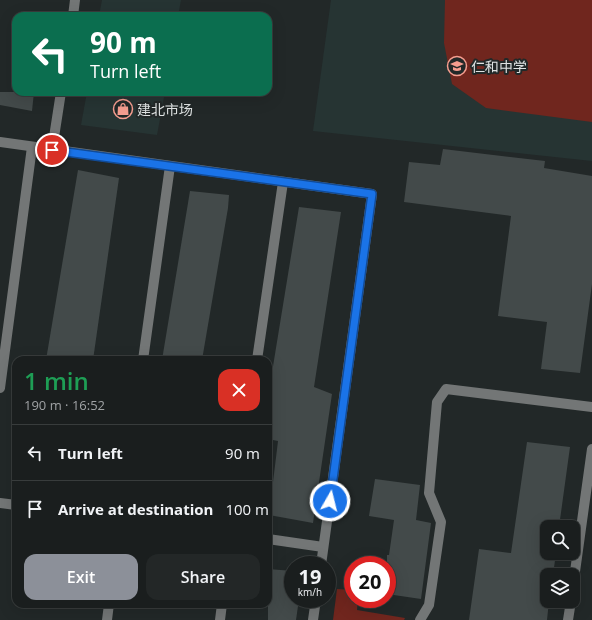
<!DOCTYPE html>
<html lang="en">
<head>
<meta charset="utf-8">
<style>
	:root { --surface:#1a1e1e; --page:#232727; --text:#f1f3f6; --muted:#9fa2a4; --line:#383c3c; --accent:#8c9099 }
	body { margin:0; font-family:"Open Sans","Noto Sans SC",sans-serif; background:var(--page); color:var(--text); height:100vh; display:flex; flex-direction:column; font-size:15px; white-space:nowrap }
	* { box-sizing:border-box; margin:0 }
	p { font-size:13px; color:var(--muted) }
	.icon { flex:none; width:22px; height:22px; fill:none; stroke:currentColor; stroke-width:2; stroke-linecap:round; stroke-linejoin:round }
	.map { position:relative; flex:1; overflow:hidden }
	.drawer { position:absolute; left:12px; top:356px; width:260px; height:252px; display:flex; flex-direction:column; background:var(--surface); border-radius:12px; box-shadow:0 4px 16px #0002,0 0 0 1px var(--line) }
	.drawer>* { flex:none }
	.guide { position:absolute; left:12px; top:12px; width:260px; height:84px; border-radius:12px; box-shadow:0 4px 16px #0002,0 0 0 1px var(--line); background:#0b6e4f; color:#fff; overflow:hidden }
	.tools { position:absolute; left:540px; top:520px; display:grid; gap:8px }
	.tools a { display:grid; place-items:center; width:40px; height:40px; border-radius:8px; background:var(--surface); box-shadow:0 4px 16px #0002,0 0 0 1px var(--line); font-size:20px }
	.speed { position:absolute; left:284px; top:556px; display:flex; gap:8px; font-size:20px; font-weight:700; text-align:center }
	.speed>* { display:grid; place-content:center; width:52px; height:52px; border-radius:50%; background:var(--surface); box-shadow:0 4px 16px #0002,0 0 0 1px var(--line); line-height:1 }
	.speed small { font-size:10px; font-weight:400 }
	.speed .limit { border:6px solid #d22; background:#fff; color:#111 }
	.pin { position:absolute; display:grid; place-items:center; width:34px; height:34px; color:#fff; margin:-17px; border:2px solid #fff; border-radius:50%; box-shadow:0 1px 4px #0007 }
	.me { position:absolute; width:44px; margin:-22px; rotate:8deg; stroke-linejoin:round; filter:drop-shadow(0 0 3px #0008) }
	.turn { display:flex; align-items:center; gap:14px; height:84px; padding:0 12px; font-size:18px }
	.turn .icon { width:52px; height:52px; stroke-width:2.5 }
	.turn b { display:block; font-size:28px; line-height:34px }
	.round { display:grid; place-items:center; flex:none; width:42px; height:42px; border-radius:12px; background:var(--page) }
	.headline { display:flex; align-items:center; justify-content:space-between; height:68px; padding:0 12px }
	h1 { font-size:24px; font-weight:600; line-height:30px; color:#1e9e55 }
	.cta { display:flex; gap:8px; margin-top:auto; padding:8px 12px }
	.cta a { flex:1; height:46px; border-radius:12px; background:var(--accent); color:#fff; font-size:16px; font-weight:600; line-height:46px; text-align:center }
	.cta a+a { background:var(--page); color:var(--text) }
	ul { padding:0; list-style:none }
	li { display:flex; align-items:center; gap:12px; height:56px; padding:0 12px; border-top:1px solid var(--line) }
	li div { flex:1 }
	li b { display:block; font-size:15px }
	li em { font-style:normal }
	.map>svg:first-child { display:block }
	.built { fill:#263433 }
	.green { fill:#70261e }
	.building { fill:#434a4a }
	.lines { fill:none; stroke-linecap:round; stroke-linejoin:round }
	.minor { stroke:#737676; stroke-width:10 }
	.route-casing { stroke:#114b97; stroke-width:10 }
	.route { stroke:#1a73e8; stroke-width:7 }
	.labels { text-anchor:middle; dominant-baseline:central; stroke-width:4; stroke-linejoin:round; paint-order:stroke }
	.poi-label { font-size:14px; fill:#dee2e2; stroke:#222828; text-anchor:start }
</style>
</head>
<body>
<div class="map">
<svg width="592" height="620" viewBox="0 0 592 620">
	<rect width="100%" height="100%" fill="#222828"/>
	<g class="built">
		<polygon points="102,0 181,0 178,16 99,16"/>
		<polygon points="331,0 592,0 592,161 313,131"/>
		<polygon points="87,92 165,92 157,135 81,125"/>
	</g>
	<g class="green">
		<polygon points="445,0 592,0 592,122 486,108 452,84 444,43"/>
		<polygon points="337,589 353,590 353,599 358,599 357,610 405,618 404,620 333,620"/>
	</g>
	<g class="building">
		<polygon points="0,92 34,92 32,111 0,105"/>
		<polygon points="443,149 545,161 544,168 592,176 592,284 580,373 541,369 547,322 498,316 511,216 404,202 409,162 440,165"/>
		<polygon points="78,170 119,178 93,360 46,360"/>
		<polygon points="190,191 229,195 228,208 202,360 162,360"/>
		<polygon points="299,207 341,212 314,387 332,394 313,523 269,515 278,441 268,439 268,397"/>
		<polygon points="527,442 570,447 559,527 547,527 547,553 556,553 553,575 547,575 547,601 549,601 547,620 469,620 479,549 511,553"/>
		<polygon points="375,479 420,485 416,520 431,523 421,599 387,594 387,555 389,555 394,520 369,516"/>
		<polygon points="268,569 293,571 293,599 299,599 296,620 268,620"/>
	</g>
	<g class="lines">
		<g class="minor">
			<polyline points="73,16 75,0"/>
			<polyline points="0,142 372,194 321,565"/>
			<polyline points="52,150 61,92"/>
			<polyline points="143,360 170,166"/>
			<polyline points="257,360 283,182"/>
			<polyline points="0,388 32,147"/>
			<polyline points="0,503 16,505"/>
			<polyline points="268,539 323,547"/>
			<polyline points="573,586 592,449"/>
			<polyline points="107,620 109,604"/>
			<polyline points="220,620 222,604"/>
			<polyline points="313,620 316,599"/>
			<polyline points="420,620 429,605 441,522 429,493 437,402 446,389 592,407"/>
			<polyline points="568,620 571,601"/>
		</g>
	</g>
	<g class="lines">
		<g class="route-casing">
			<polyline id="route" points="52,150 372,194 330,501"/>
		</g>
		<use href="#route" class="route"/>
	</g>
	<defs>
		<g id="school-ring" transform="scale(1)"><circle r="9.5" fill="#222828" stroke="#f59d8f" stroke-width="1.5"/><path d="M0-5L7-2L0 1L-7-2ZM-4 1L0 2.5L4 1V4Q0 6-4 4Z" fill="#f59d8f"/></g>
		<g id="shop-ring" transform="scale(1)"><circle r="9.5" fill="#222828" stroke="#f59d8f" stroke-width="1.5"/><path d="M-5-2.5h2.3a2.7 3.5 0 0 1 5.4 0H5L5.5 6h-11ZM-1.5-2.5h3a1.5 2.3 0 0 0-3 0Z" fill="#f59d8f"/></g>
	</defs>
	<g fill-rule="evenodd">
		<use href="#school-ring" x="457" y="66"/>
		<use href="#shop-ring" x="123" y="109"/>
	</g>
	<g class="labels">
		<g class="poi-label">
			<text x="471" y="66">仁和中学</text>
			<text x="137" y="109">建北市场</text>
		</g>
	</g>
</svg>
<div class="tools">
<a><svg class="icon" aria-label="search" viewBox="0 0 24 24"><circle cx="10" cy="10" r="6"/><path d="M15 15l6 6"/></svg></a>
<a><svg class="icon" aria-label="layers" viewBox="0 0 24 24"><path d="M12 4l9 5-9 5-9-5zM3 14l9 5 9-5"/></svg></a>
</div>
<div class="speed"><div>19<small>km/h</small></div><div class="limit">20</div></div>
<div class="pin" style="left:52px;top:150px;background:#d93025"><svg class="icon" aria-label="arrive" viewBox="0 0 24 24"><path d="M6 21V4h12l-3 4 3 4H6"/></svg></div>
<svg class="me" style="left:330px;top:501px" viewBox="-20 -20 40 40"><circle r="17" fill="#1a73e8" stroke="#fff" stroke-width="3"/><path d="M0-11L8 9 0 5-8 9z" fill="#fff"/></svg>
<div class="guide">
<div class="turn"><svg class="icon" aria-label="left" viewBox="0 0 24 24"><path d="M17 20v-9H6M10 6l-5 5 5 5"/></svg><div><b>90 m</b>Turn left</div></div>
</div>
<section class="drawer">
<div class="headline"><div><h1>1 min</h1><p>190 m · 16:52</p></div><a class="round" style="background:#d93025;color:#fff"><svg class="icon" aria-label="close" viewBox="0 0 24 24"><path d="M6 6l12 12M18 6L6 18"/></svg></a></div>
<ul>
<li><svg class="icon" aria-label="left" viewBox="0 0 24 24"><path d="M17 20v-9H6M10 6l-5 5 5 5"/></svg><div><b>Turn left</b></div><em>90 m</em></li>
<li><svg class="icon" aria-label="arrive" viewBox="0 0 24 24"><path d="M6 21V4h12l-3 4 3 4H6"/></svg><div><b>Arrive at destination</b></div><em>100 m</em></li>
</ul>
<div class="cta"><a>Exit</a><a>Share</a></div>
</section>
</div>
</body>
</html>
